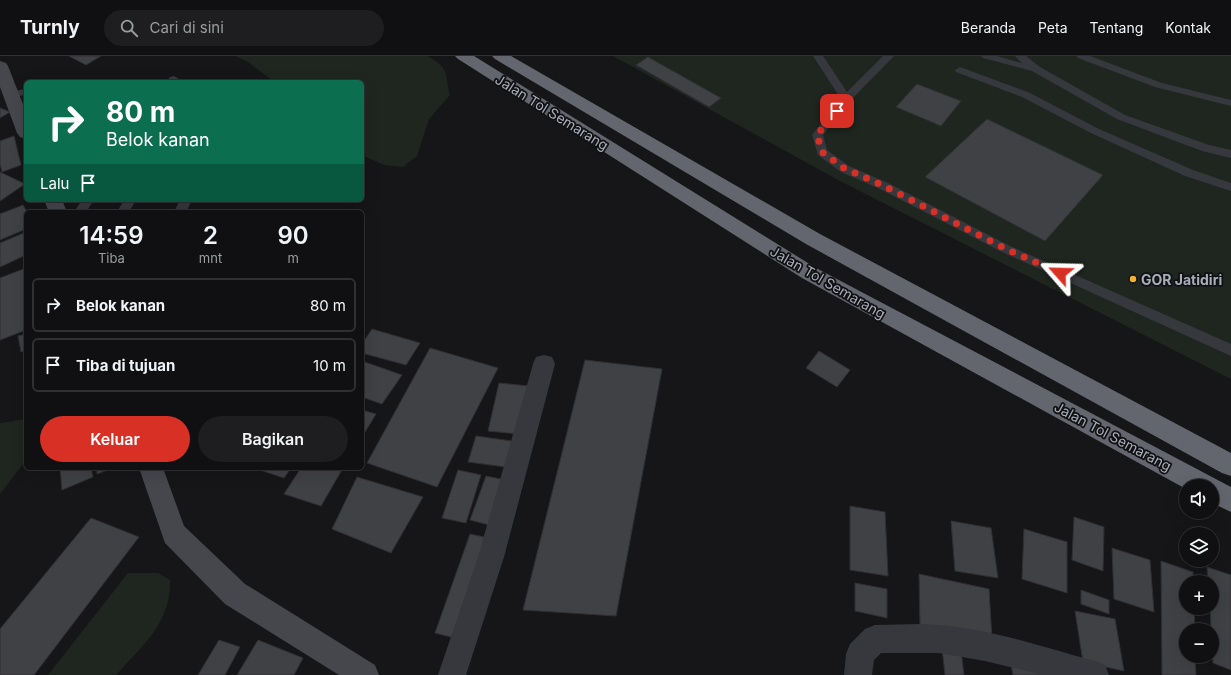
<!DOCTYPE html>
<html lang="id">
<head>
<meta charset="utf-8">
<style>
	:root { --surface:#101012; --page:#1e1e20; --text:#f1f3f6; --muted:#9c9d9f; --line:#303032; --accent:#d93025 }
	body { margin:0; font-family:Inter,sans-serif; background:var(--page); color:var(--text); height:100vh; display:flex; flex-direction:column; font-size:15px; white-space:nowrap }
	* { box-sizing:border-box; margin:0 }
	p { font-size:13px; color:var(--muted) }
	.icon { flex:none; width:22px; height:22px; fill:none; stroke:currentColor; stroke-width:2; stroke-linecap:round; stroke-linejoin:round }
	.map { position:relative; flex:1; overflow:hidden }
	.panel { position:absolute; left:24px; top:154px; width:340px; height:260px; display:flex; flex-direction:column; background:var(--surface); border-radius:6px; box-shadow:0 4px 16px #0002,0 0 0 1px var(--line) }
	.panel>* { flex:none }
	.top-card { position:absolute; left:24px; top:24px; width:340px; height:122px; border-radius:6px; box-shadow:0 4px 16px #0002,0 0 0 1px var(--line); background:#0b6e4f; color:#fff; overflow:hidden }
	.fabs { position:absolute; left:1179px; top:423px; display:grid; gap:8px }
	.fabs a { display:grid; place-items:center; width:40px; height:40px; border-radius:50%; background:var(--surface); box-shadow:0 4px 16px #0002,0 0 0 1px var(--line); font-size:20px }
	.pin { position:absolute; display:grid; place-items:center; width:34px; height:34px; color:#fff; margin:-17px; border-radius:8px; box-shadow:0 2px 6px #0006 }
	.me { position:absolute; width:44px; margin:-22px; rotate:295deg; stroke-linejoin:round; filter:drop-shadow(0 0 3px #0008) }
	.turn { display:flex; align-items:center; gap:14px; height:84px; padding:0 16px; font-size:18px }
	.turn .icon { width:52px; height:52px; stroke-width:2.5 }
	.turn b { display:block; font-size:28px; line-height:34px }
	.then { display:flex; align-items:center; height:38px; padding:0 16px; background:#0003; gap:8px; font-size:15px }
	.eta { display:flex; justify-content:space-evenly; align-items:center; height:68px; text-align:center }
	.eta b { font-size:24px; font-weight:600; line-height:28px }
	.button { display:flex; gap:8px; margin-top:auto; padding:8px 16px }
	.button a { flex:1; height:46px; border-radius:24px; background:var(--accent); color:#fff; font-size:16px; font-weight:600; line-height:46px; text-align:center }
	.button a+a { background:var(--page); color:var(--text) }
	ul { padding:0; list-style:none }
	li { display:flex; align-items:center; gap:12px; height:54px; margin:0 8px 6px; padding:0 8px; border:2px solid var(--line); border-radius:6px }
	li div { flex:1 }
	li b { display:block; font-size:15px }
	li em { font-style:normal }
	header { display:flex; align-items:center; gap:24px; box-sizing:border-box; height:56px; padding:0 20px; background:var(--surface); border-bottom:1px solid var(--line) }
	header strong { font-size:19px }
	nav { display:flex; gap:22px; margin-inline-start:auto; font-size:14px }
	.search { width:280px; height:36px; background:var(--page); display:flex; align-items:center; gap:10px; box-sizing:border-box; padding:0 14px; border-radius:22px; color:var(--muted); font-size:15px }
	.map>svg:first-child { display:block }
	.green { fill:#1e261f }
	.building { fill:#404145; stroke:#303034 }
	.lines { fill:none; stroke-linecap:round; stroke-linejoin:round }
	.service { fill:#37383d; fill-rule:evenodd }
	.minor { fill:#37383d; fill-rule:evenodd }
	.secondary { fill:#45474d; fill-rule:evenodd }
	.motorway { fill:#63666e; fill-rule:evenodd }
	.route { stroke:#d93025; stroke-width:7; stroke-dasharray:0 12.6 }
	.poi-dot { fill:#f2b134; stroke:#111113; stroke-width:1.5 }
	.labels { text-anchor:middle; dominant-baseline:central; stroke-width:3.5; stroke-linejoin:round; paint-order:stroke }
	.street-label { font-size:14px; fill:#a8adb8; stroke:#111113 }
	.poi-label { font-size:14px; font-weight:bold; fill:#a8adb8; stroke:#111113; text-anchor:start }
</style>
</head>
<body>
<header>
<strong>Turnly</strong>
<div class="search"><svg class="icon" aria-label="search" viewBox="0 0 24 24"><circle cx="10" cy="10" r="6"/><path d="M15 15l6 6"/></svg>Cari di sini</div>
<nav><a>Beranda</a><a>Peta</a><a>Tentang</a><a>Kontak</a></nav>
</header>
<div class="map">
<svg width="1231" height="619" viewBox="0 0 1231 619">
	<rect width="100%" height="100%" fill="#161618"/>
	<g class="green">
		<path d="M236,0h191c24,12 17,18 23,39l-21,24 -12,37 -14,11 -19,-2 -22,-10v-73h-88l-26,-20z"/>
		<polygon points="613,0 1231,0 1231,323 838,124"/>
		<polygon points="26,363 26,404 0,438 0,367"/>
		<path d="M128,517h30l12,7c1,43 -27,65 -54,95h-68z"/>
	</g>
	<g class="building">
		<polygon points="69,0 101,0 86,9"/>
		<polygon points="648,1 721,42 709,51 636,9"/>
		<polygon points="917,28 961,45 941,70 896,51"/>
		<polygon points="0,52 10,56 0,62"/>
		<polygon points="987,63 1103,119 1045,185 925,121"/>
		<polygon points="14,80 21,109 2,116 0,108 0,85"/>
		<polygon points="0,116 25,128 0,145"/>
		<polygon points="23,149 27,156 26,173 0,184 0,158"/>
		<polygon points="26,176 26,199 0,211 0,187"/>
		<polygon points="26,212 26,274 0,284 0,222"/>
		<polygon points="372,273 420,287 406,309 362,297 362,288"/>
		<polygon points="26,278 26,294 21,296 18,280"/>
		<polygon points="430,292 498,312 437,431 367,407"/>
		<polygon points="819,295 850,314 837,331 806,312"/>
		<polygon points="585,304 662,313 616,560 523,554"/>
		<polygon points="362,305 402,319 382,348 362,341"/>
		<polygon points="499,327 529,330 519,378 488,375"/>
		<polygon points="362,354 376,358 362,381"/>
		<polygon points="476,380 519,386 513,412 468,406"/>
		<polygon points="60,412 91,412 93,421 62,434"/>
		<polygon points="97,412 113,412 97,418"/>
		<polygon points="254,412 291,412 284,422"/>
		<polygon points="301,412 343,412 321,450 284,438"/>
		<polygon points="458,414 481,419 466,467 442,462"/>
		<polygon points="486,420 510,425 497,471 470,464"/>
		<polygon points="357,421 423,441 391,497 332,473"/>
		<polygon points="850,450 885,456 888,520 850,514"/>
		<polygon points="1074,461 1104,471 1103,515 1072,504"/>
		<polygon points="91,462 139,481 34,619 0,619 0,573"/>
		<polygon points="951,465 991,472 998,522 955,515"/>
		<polygon points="1024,473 1067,486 1067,537 1022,523"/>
		<polygon points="470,478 493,483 459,583 435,577"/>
		<polygon points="1112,492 1150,504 1154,556 1114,543"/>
		<polygon points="1161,505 1193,516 1193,526 1186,526 1186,552 1194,552 1195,574 1186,574 1186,600 1195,600 1196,619 1162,619"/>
		<polygon points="1207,511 1231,519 1231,614 1213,607 1210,552 1212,552 1212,526 1208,526"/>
		<polygon points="919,518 989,533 992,584 920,568"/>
		<polygon points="855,527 887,533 887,562 855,555"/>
		<polygon points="1081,534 1109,544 1109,558 1081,548"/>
		<polygon points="1075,555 1115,563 1124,615 1083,606"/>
		<polygon points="219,584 240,591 225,619 198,619"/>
		<polygon points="258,584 303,602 294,619 237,619"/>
		<polygon points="942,592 961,595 964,619 945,619"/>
		<polygon points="1011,608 1058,619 1013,619"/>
	</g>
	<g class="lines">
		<g class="service">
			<polygon points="813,0 823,0 847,36 883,0 894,0 850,45 823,79 827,94 849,110 888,127 1010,190 1231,288 1231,300 1002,196 880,133 841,116 818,99 812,79 841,43"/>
			<polygon points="981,0 997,0 1022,7 1015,0 1026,0 1040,11 1125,59 1209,89 1231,94 1231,102 1202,95 1117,63 1032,15 983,2"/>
			<polygon points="1076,0 1090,0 1162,27 1231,44 1231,50 1155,31 1078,2"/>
			<polygon points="960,11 1030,37 1099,73 1193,114 1231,127 1231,135 1185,120 1091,77 1022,41 956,16 955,14"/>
			<polygon points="174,20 179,23 177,26 166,26 170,21"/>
			<polygon points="26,33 26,39 11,41 6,38 7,36"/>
			<polygon points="82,144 94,144 86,156 74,156"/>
			<polygon points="124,144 136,144 129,156 117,156"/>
			<polygon points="180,144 192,144 186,156 174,156"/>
		</g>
		<g class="minor">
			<polygon points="544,299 552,301 555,308 504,501 466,619 438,619 478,501 533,308 536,301"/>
			<path d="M921,568c59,1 118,22 174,37l10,4 4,10h-66l-58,-14 -46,-8h-58l-7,7 -2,15h-28l2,-21 4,-10 15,-15 10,-4z"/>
		</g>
		<g class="secondary">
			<polygon points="0,5 6,7 8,10 26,56 26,83 20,81 17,77 0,31"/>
			<polygon points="44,144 62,144 67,156 49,156"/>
			<polygon points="139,412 163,412 184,470 245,528 375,609 379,619 339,619 225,548 165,487"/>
		</g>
		<g class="motorway">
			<polygon points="455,0 474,0 816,212 1231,431 1231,456 1212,447 1212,430 1186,430 1186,433 802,222 458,3"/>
			<polygon points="492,0 511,0 820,178 1231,397 1231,420 1222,417 806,188 495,3"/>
		</g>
	</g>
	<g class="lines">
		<polyline class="route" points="837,55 817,79 822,96 844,112 884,130 1006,193 1060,217"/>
	</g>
	<circle class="poi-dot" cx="1133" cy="223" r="4"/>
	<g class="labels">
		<g class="street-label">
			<text transform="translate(552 56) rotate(32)">Jalan Tol Semarang</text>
			<text transform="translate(828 226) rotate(30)">Jalan Tol Semarang</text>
			<text transform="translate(1113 380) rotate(28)">Jalan Tol Semarang</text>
		</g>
		<g class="poi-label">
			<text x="1141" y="223">GOR Jatidiri</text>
		</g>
	</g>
</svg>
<div class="fabs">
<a><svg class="icon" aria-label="sound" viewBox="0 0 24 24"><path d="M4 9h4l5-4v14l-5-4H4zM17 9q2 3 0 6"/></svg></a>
<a><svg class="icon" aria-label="layers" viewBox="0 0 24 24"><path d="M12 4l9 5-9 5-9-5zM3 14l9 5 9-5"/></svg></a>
<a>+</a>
<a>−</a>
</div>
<div class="pin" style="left:837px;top:55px;background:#d93025"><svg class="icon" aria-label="arrive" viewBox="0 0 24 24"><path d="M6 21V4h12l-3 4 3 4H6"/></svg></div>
<svg class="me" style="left:1060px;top:217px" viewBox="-20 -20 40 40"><path d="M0-17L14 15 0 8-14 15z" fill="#d93025" stroke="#fff" stroke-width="4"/></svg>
<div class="top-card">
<div class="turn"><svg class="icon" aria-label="right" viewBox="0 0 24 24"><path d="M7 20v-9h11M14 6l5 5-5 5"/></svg><div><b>80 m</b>Belok kanan</div></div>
<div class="then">Lalu<svg class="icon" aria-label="arrive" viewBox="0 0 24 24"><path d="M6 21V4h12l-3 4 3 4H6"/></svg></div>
</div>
<section class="panel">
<div class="eta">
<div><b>14:59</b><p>Tiba</p></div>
<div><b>2</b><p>mnt</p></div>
<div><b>90</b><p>m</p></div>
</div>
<ul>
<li><svg class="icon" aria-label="right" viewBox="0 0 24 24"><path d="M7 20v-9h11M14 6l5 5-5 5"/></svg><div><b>Belok kanan</b></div><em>80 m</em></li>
<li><svg class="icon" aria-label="arrive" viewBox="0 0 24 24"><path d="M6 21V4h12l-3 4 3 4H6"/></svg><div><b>Tiba di tujuan</b></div><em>10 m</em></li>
</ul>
<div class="button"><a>Keluar</a><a>Bagikan</a></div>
</section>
</div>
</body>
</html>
